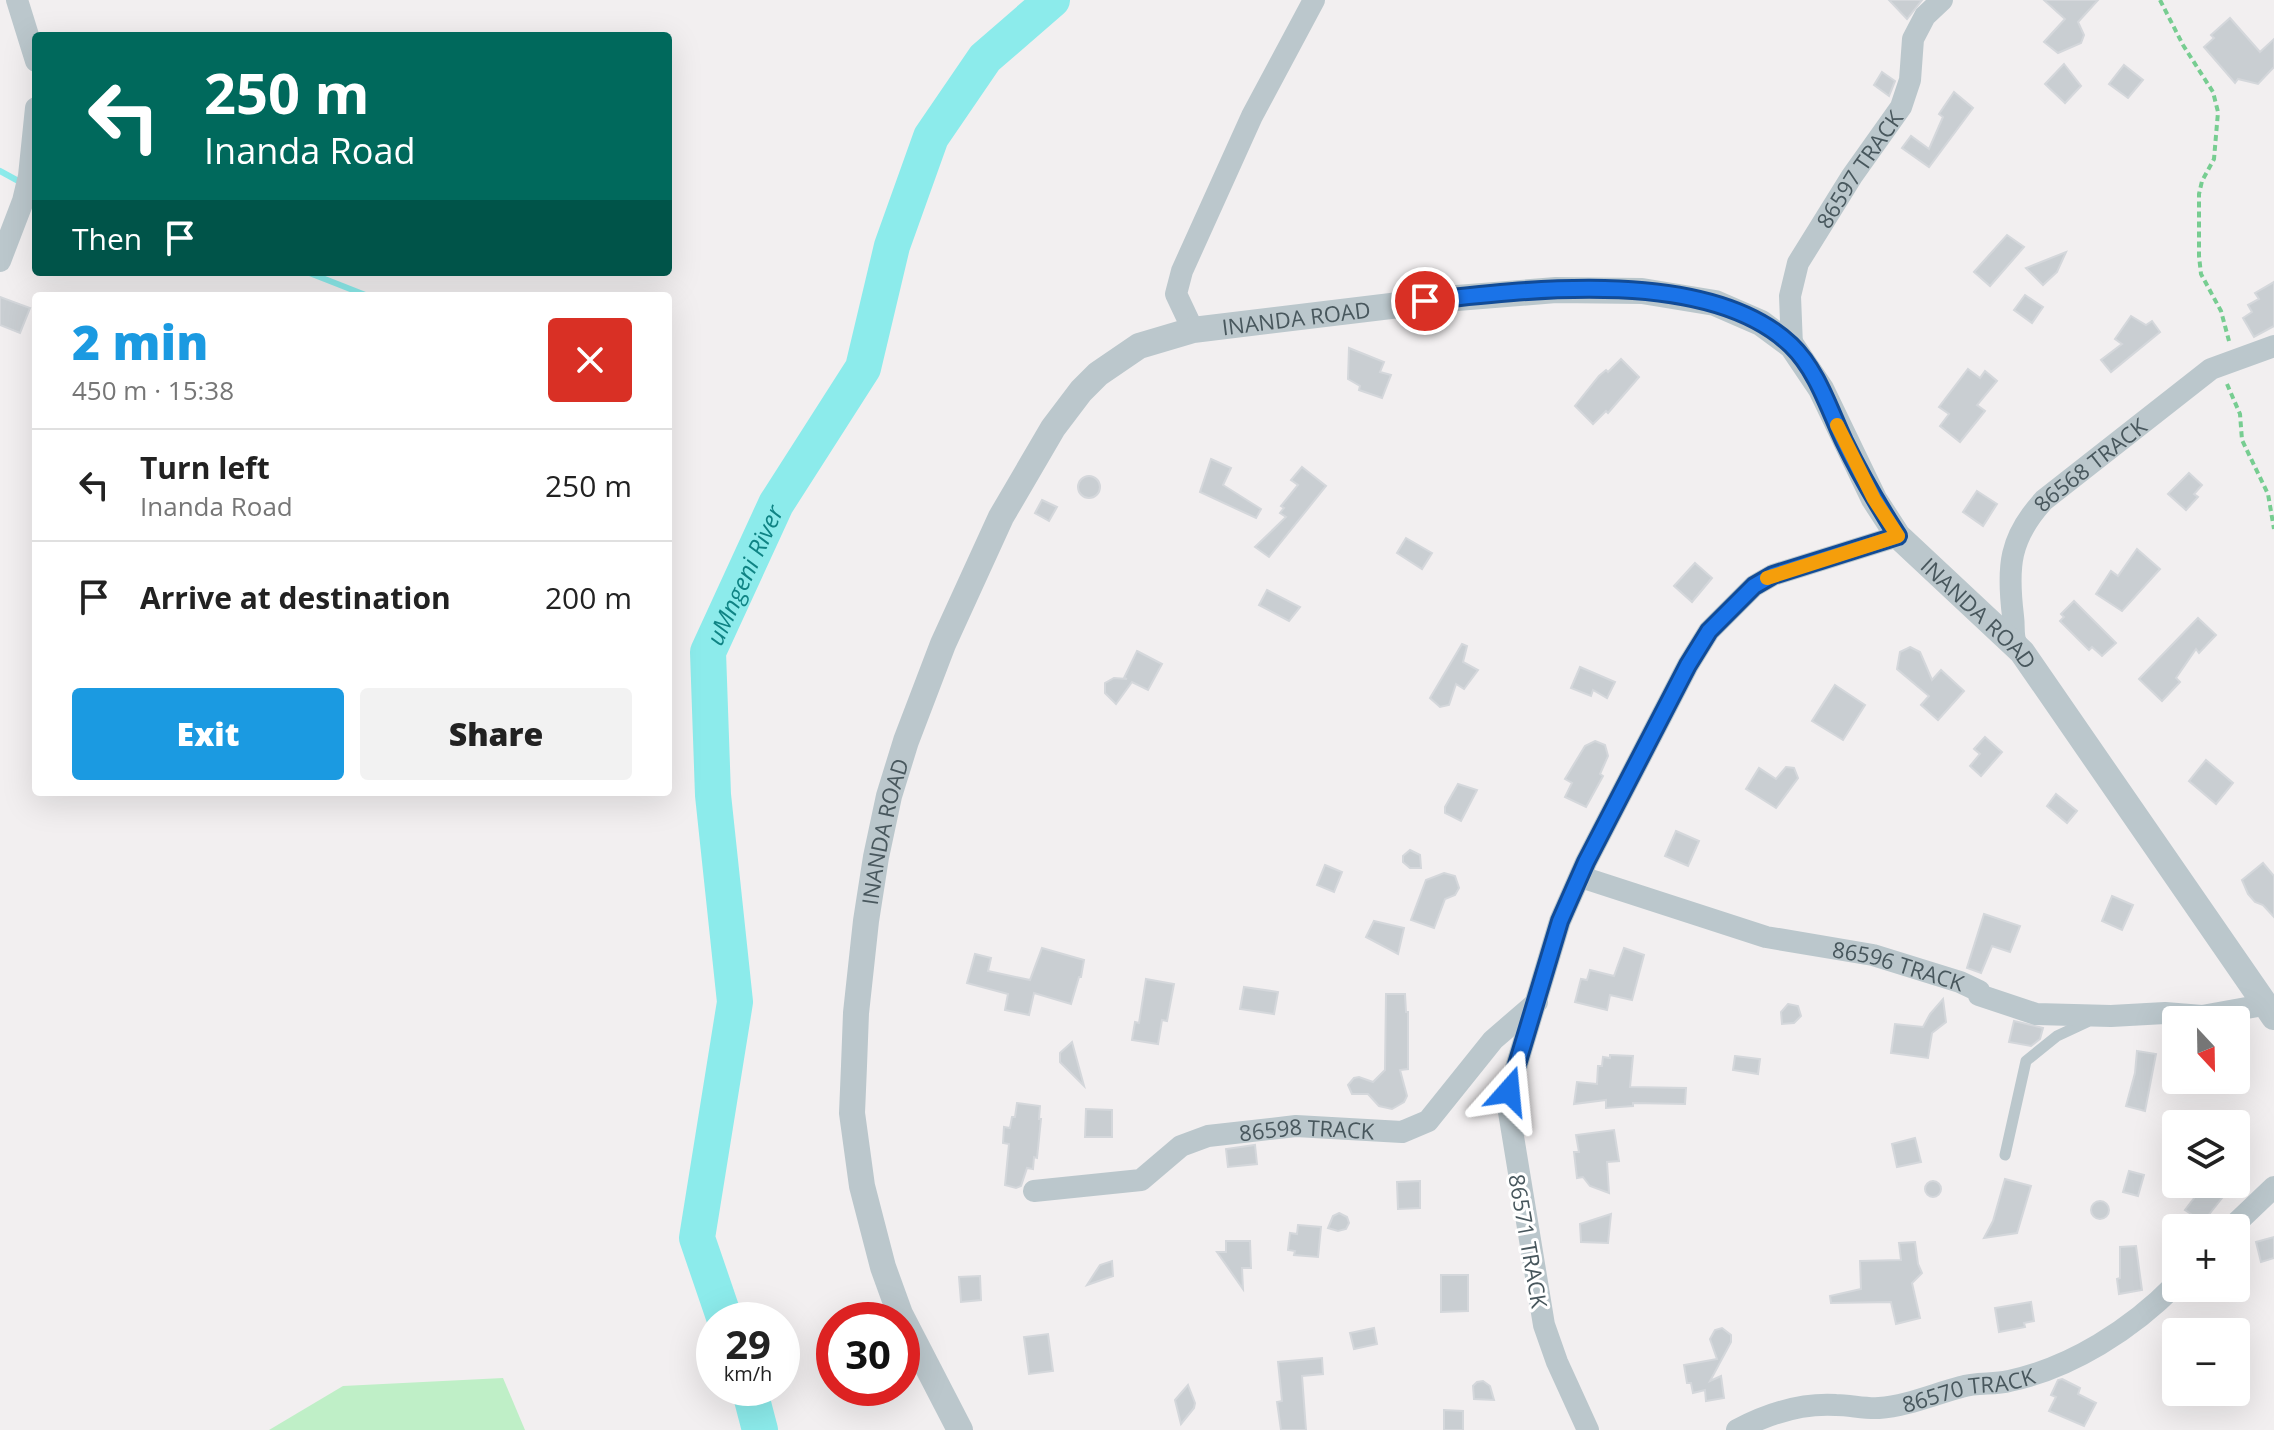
<!DOCTYPE html>
<html lang="en">
<head>
<meta charset="utf-8">
<style>
	:root { --surface:#fff; --page:#f2f2f2; --text:#222; --muted:#767676; --line:#e0e0e0; --accent:#1b9ae1 }
	body { margin:0; font-family:"Open Sans",sans-serif; background:var(--page); color:var(--text); height:100vh; display:flex; flex-direction:column; font-size:30px; white-space:nowrap }
	* { box-sizing:border-box; margin:0 }
	p { font-size:26px; color:var(--muted) }
	.icon { flex:none; width:44px; height:44px; fill:none; stroke:currentColor; stroke-width:2; stroke-linecap:round; stroke-linejoin:round }
	.map { position:relative; flex:1; overflow:hidden }
	.details { position:absolute; left:32px; top:292px; width:640px; height:504px; display:flex; flex-direction:column; background:var(--surface); border-radius:8px; box-shadow:0 8px 32px #0002 }
	.details>* { flex:none }
	.hud { position:absolute; left:32px; top:32px; width:640px; height:244px; border-radius:8px; box-shadow:0 8px 32px #0002; background:#00695c; color:#fff; overflow:hidden }
	.needle { width:52px; rotate:158deg }
	.controls { position:absolute; left:2162px; top:1006px; display:grid; gap:16px }
	.controls a { display:grid; place-items:center; width:88px; height:88px; border-radius:8px; background:var(--surface); box-shadow:0 8px 32px #0002; font-size:40px }
	.speed { position:absolute; left:696px; top:1302px; display:flex; gap:16px; font-size:40px; font-weight:700; text-align:center }
	.speed>* { display:grid; place-content:center; width:104px; height:104px; border-radius:50%; background:var(--surface); box-shadow:0 8px 32px #0002; line-height:1 }
	.speed small { font-size:20px; font-weight:400 }
	.speed .limit { border:12px solid #d22; background:#fff; color:#111 }
	.pin { position:absolute; display:grid; place-items:center; width:68px; height:68px; color:#fff; margin:-34px; border:4px solid #fff; border-radius:50%; box-shadow:0 2px 8px #0007 }
	.me { position:absolute; width:88px; margin:-44px; rotate:18deg; stroke-linejoin:round; filter:drop-shadow(0 0 6px #0008) }
	.turn { display:flex; align-items:center; gap:28px; height:168px; padding:0 40px; font-size:36px }
	.turn .icon { width:104px; height:104px; stroke-width:2.5 }
	.turn b { display:block; font-size:56px; line-height:68px }
	.then { display:flex; align-items:center; height:76px; padding:0 40px; background:#0003; gap:16px; font-size:30px }
	.round { display:grid; place-items:center; flex:none; width:84px; height:84px; border-radius:8px; background:var(--page) }
	.head { display:flex; align-items:center; justify-content:space-between; height:136px; padding:0 40px }
	h1 { font-size:48px; font-weight:800; line-height:60px; color:var(--accent) }
	.cta { display:flex; gap:16px; margin-top:auto; padding:16px 40px }
	.cta a { flex:1; height:92px; border-radius:8px; background:var(--accent); color:#fff; font-size:32px; font-weight:800; line-height:92px; text-align:center }
	.cta a+a { background:var(--page); color:var(--text) }
	ul { padding:0; list-style:none }
	li { display:flex; align-items:center; gap:24px; height:112px; padding:0 40px; border-top:2px solid var(--line) }
	li div { flex:1 }
	li b { display:block; font-size:30px }
	li em { font-style:normal }
	.map>svg:first-child { display:block }
	.green { fill:#bfefc7 }
	.lines { fill:none; stroke-linecap:round; stroke-linejoin:round }
	.stream { stroke:#8cebeb; stroke-width:6 }
	.river { stroke:#8cebeb; stroke-width:36 }
	.building { fill:#c9ced2; stroke:#d4d7db; stroke-width:2 }
	.path { stroke:#77cd91; stroke-width:4; stroke-dasharray:6 4; stroke-linecap:butt }
	.service { stroke:#bbc7cc; stroke-width:11 }
	.minor { stroke:#bbc7cc; stroke-width:22 }
	.tertiary { stroke:#bbc7cc; stroke-width:26 }
	.route-casing { stroke:#114b97; stroke-width:20 }
	.route { stroke:#1a73e8; stroke-width:14 }
	.slow { stroke:#f59e0b; stroke-width:14 }
	.labels { text-anchor:middle; dominant-baseline:central; stroke-width:6; stroke-linejoin:round; paint-order:stroke }
	.street-label { font-size:22px; fill:#48575d; stroke:#fff }
	.water-label { font-size:24px; font-style:italic; fill:#0f8384; stroke:#fff }
</style>
</head>
<body>
<div class="map">
<svg width="2274" height="1430" viewBox="0 0 2274 1430">
	<rect width="100%" height="100%" fill="#f2eff0"/>
	<polygon class="green" points="503,1378 525,1430 269,1430 343,1386"/>
	<g class="lines">
		<g class="stream">
			<polyline points="0,171 22,183"/>
			<polyline points="307,272 368,296"/>
		</g>
		<g class="river">
			<path id="s1" d="M725,1320l-28,-82 38,-236 -22,-207 -5,-143 68,-148 87,-136 29,-122 39,-109 54,-79 67,-58"/>
			<polyline points="749,1388 760,1430"/>
		</g>
	</g>
	<g class="building">
		<polygon points="1889,0 1922,0 1907,19"/>
		<polygon points="2044,0 2098,0 2078,22 2084,35 2081,43 2058,53 2044,42 2065,19"/>
		<polygon points="2230,18 2260,52 2274,39 2274,67 2258,84 2238,79 2235,83 2204,47 2214,38 2211,35"/>
		<polygon points="2064,64 2081,86 2065,103 2045,84"/>
		<polygon points="2124,65 2143,80 2128,98 2109,84"/>
		<polygon points="1882,72 1895,81 1889,96 1874,85"/>
		<polygon points="1954,92 1973,108 1929,167 1902,148 1911,136 1929,149 1943,117 1939,114"/>
		<polygon points="2007,235 2024,247 1990,286 1974,272"/>
		<polygon points="2066,252 2057,272 2043,285 2026,268"/>
		<polygon points="2274,282 2274,326 2254,337 2243,318 2252,312 2248,305 2259,299 2255,293"/>
		<polygon points="2025,295 2043,307 2032,323 2014,310"/>
		<polygon points="0,297 30,308 20,333 0,325"/>
		<polygon points="2131,316 2146,325 2152,321 2160,332 2111,372 2101,360 2122,344 2115,339"/>
		<polygon points="1349,348 1384,362 1380,372 1391,375 1382,398 1359,390 1360,386 1348,379"/>
		<polygon points="1621,359 1639,377 1608,413 1606,411 1593,424 1575,406 1599,376 1606,370 1608,372"/>
		<polygon points="1968,369 1980,378 1985,371 1997,381 1977,405 1985,411 1960,442 1940,426 1949,414 1939,407"/>
		<polygon points="1211,459 1231,468 1223,485 1261,509 1256,518 1200,492"/>
		<polygon points="1302,467 1326,486 1269,557 1255,547 1286,517 1280,513 1284,508 1281,506 1298,485 1291,480"/>
		<polygon points="2189,473 2202,485 2194,494 2198,497 2186,510 2168,494"/>
		<circle cx="1089" cy="487" r="11"/>
		<polygon points="1977,491 1997,504 1983,526 1963,512"/>
		<polygon points="1042,500 1057,507 1049,521 1035,513"/>
		<polygon points="1406,538 1432,553 1422,569 1397,553"/>
		<polygon points="2137,549 2160,569 2122,611 2096,594 2111,571 2118,576"/>
		<polygon points="1695,563 1712,578 1692,602 1674,586"/>
		<polygon points="1267,590 1300,607 1289,621 1259,605"/>
		<polygon points="2074,601 2116,643 2102,656 2092,647 2089,650 2060,621 2064,617 2061,614"/>
		<polygon points="2198,618 2216,635 2199,653 2196,649 2176,678 2180,682 2162,701 2139,679"/>
		<polygon points="1462,644 1467,646 1463,662 1478,670 1464,689 1456,684 1449,705 1440,707 1430,698"/>
		<polygon points="1910,647 1920,652 1932,680 1941,670 1964,691 1938,720 1921,705 1929,696 1897,669 1900,652"/>
		<polygon points="1137,651 1162,664 1148,690 1132,682 1116,704 1105,693 1105,683 1114,678 1127,679 1124,678"/>
		<polygon points="1580,667 1615,682 1607,698 1593,690 1591,696 1571,688"/>
		<polygon points="1835,685 1865,705 1843,740 1812,721"/>
		<polygon points="1985,737 2002,752 1981,776 1970,766 1980,754 1974,749"/>
		<polygon points="1595,741 1605,745 1608,756 1600,774 1603,776 1586,807 1565,797 1572,783 1565,779 1585,746"/>
		<polygon points="2206,760 2233,783 2216,804 2189,781"/>
		<polygon points="1786,767 1794,768 1798,778 1776,808 1746,789 1759,768 1776,779"/>
		<polygon points="1458,784 1477,790 1461,821 1445,813 1445,807"/>
		<polygon points="2056,794 2077,811 2067,823 2047,806"/>
		<polygon points="1676,831 1699,841 1688,866 1665,856"/>
		<polygon points="1410,850 1420,855 1421,868 1410,868 1403,862 1403,856"/>
		<polygon points="2263,863 2274,876 2274,917 2263,905 2255,902 2248,894 2242,880"/>
		<polygon points="1325,865 1342,872 1334,892 1317,885"/>
		<polygon points="1444,873 1455,876 1459,888 1455,895 1445,899 1434,928 1411,920 1426,880"/>
		<polygon points="2112,896 2133,905 2122,930 2102,921"/>
		<polygon points="1984,914 2020,926 2010,952 1992,946 1981,973 1967,968"/>
		<polygon points="1374,921 1404,928 1398,954 1366,937"/>
		<polygon points="1042,948 1084,960 1081,977 1079,977 1071,1004 1034,993 1029,1015 1005,1010 1008,994 967,983 975,954 991,958 988,971 1030,980"/>
		<polygon points="1624,948 1644,955 1632,1000 1610,995 1607,1010 1575,1002 1581,979 1587,980 1590,970 1614,976"/>
		<polygon points="1146,979 1174,984 1167,1021 1162,1020 1158,1044 1132,1040 1135,1022 1139,1023"/>
		<polygon points="1244,987 1278,992 1274,1014 1240,1009"/>
		<polygon points="1386,994 1405,994 1406,1012 1408,1012 1408,1069 1400,1070 1407,1096 1404,1102 1392,1109 1379,1106 1368,1094 1352,1094 1348,1085 1354,1078 1359,1077 1373,1082 1385,1070"/>
		<polygon points="1943,999 1946,1022 1932,1033 1928,1058 1891,1053 1895,1024 1923,1027 1930,1014"/>
		<polygon points="1788,1004 1798,1006 1801,1016 1794,1023 1782,1024 1781,1012"/>
		<polygon points="2014,1021 2043,1028 2040,1039 2031,1046 2009,1042"/>
		<polygon points="1072,1042 1084,1086 1060,1062 1060,1053"/>
		<polygon points="2137,1051 2156,1054 2145,1111 2126,1106 2135,1073"/>
		<polygon points="1610,1055 1633,1056 1630,1087 1686,1088 1685,1104 1633,1103 1633,1106 1606,1108 1606,1100 1574,1104 1577,1082 1597,1084 1598,1066 1602,1066 1603,1057 1610,1058"/>
		<polygon points="1735,1056 1760,1059 1758,1074 1733,1070"/>
		<polygon points="1017,1103 1040,1106 1039,1119 1041,1119 1037,1158 1034,1157 1033,1169 1027,1168 1021,1186 1016,1188 1005,1185 1009,1144 1003,1143 1004,1127 1010,1128 1012,1117 1015,1117"/>
		<polygon points="1086,1109 1112,1110 1112,1137 1085,1137"/>
		<polygon points="1614,1130 1619,1161 1607,1162 1609,1193 1590,1186 1583,1177 1577,1178 1574,1152 1579,1152 1576,1135"/>
		<polygon points="1915,1138 1921,1162 1897,1167 1892,1144"/>
		<polygon points="1255,1145 1257,1164 1228,1167 1226,1149"/>
		<polygon points="2129,1171 2144,1175 2138,1196 2123,1192"/>
		<polygon points="2005,1179 2031,1186 2017,1233 1984,1238 1993,1221"/>
		<circle cx="1933" cy="1189" r="8"/>
		<polygon points="1420,1181 1420,1208 1398,1209 1397,1182"/>
		<polygon points="2205,1184 2233,1184 2203,1222 2185,1210"/>
		<circle cx="2100" cy="1210" r="9"/>
		<polygon points="1339,1213 1347,1217 1349,1223 1346,1229 1338,1231 1328,1228 1333,1216"/>
		<polygon points="1611,1214 1608,1243 1581,1242 1580,1224"/>
		<polygon points="1298,1225 1321,1227 1318,1257 1294,1255 1295,1251 1288,1250 1290,1233 1297,1234"/>
		<polygon points="2274,1237 2274,1258 2261,1262 2256,1242"/>
		<polygon points="1226,1241 1250,1241 1251,1268 1242,1268 1243,1289 1217,1252 1226,1252"/>
		<polygon points="1915,1242 1918,1264 1922,1273 1912,1283 1920,1318 1896,1324 1891,1302 1831,1303 1830,1296 1861,1289 1860,1261 1901,1260 1899,1243"/>
		<polygon points="2136,1246 2142,1290 2119,1294 2117,1279 2120,1278 2120,1247"/>
		<polygon points="1112,1261 1113,1276 1087,1285 1100,1265"/>
		<polygon points="1441,1275 1468,1275 1468,1311 1441,1312"/>
		<polygon points="980,1276 981,1300 961,1302 959,1277"/>
		<polygon points="2031,1302 2034,1321 2024,1323 2025,1327 1999,1332 1995,1308"/>
		<polygon points="1374,1328 1377,1344 1354,1349 1350,1333"/>
		<polygon points="1722,1328 1731,1335 1731,1342 1710,1381 1721,1376 1724,1398 1706,1401 1705,1390 1693,1393 1691,1383 1687,1383 1684,1365 1717,1359 1710,1339 1715,1330"/>
		<polygon points="1048,1334 1053,1371 1029,1374 1024,1337"/>
		<polygon points="1322,1358 1323,1374 1302,1376 1306,1430 1281,1430 1277,1402 1282,1401 1278,1362"/>
		<polygon points="2062,1379 2080,1388 2078,1394 2096,1403 2084,1426 2049,1411 2056,1397 2051,1395 2058,1380"/>
		<polygon points="1483,1381 1490,1386 1494,1400 1474,1399 1473,1386 1477,1382"/>
		<polygon points="1188,1385 1195,1403 1194,1408 1181,1424 1175,1400"/>
		<polygon points="1444,1410 1463,1411 1463,1430 1444,1430"/>
	</g>
	<g class="lines">
		<g class="path">
			<polyline points="2160,0 2183,45 2213,92 2218,112 2214,159 2202,181 2199,194 2199,256 2201,274 2221,311 2229,341"/>
			<polyline points="2227,384 2240,414 2242,440 2268,494 2274,529"/>
		</g>
		<polyline class="service" points="2005,1155 2026,1061 2057,1036 2087,1022"/>
		<g class="minor">
			<polyline points="17,0 36,61"/>
			<polyline points="0,261 23,201 29,176 36,108"/>
			<polyline points="1193,330 1176,294 1182,271 1252,116 1314,0"/>
			<path id="s2" d="M1792,346l-2,-50 8,-33 54,-87 49,-69 9,-27 3,-41 12,-23 17,-16"/>
			<path id="s3" d="M2021,651c-10,-13 -6,-19 -8,-35 -6,-49 -4,-78 31,-116l167,-131 63,-23"/>
			<path id="s4" d="M1581,877l185,60 107,18 87,27 19,9v4l57,19 75,2 54,-3 37,3 61,-11"/>
			<path id="s5" d="M1034,1191l107,-11 40,-34 27,-10 88,-10 106,6 26,-11 65,-81 44,-38"/>
			<polyline points="2231,1228 2274,1187"/>
			<polyline points="1588,1430 1557,1362 1544,1325 1508,1106 1509,1091 1560,921 1586,862 1688,665 1709,631 1754,586 1773,575 1898,536"/>
			<path id="s6" d="M1737,1430c30,-16 65,-27 99,-25 14,0 29,4 43,3 28,-2 55,-14 82,-21 16,-5 33,-2 48,-6 62,-13 123,-52 167,-97"/>
		</g>
		<path class="tertiary" id="s7" d="M960,1430l-60,-116 -17,-47 -21,-81 -10,-73 2,-47 2,-53 10,-92 10,-64 13,-61 17,-55 37,-97 58,-127 52,-89 28,-37 17,-17 41,-28 54,-16 264,-32 99,-8 86,1 73,12 46,20 31,23 29,43 53,110 24,37 124,116 252,365"/>
	</g>
	<g class="lines">
		<g class="route-casing">
			<path id="route" d="M1425,301c104,-12 284,-34 366,44 26,25 38,64 53,96 16,33 34,64 54,95l-125,39 -19,11 -45,45 -21,34 -102,197 -26,59 -51,170"/>
		</g>
		<use href="#route" class="route"/>
		<polyline class="slow" points="1767,578 1898,536 1874,499 1837,425"/>
	</g>
	<g class="labels">
		<g class="street-label">
			<text stroke="none"><textPath href="#s2" startOffset="196">86597 TRACK</textPath></text>
			<text stroke="none"><textPath href="#s7" startOffset="1342">INANDA ROAD</textPath></text>
			<text stroke="none"><textPath href="#s3" startOffset="220">86568 TRACK</textPath></text>
			<text stroke="none"><textPath href="#s7" startOffset="2182">INANDA ROAD</textPath></text>
			<text stroke="none"><textPath href="#s7" startOffset="622">INANDA ROAD</textPath></text>
			<text stroke="none"><textPath href="#s4" startOffset="330">86596 TRACK</textPath></text>
			<text stroke="none"><textPath href="#s5" startOffset="288">86598 TRACK</textPath></text>
			<text transform="translate(1529 1241) rotate(80)">86571 TRACK</text>
			<text stroke="none"><textPath href="#s6" startOffset="238">86570 TRACK</textPath></text>
		</g>
		<g class="water-label">
			<text stroke="none"><textPath href="#s1" startOffset="762">uMngeni River</textPath></text>
		</g>
	</g>
</svg>
<div class="controls">
<a><svg class="needle" viewBox="-14 -14 28 28"><path d="M0-13l5 13h-10z" fill="#e53935"/><path d="M0 13l5-13h-10z" fill="#767676"/></svg></a>
<a><svg class="icon" aria-label="layers" viewBox="0 0 24 24"><path d="M12 4l9 5-9 5-9-5zM3 14l9 5 9-5"/></svg></a>
<a>+</a>
<a>−</a>
</div>
<div class="speed"><div>29<small>km/h</small></div><div class="limit">30</div></div>
<div class="pin" style="left:1425px;top:301px;background:#d93025"><svg class="icon" aria-label="arrive" viewBox="0 0 24 24"><path d="M6 21V4h12l-3 4 3 4H6"/></svg></div>
<svg class="me" style="left:1509px;top:1091px" viewBox="-20 -20 40 40"><path d="M0-17L14 15 0 8-14 15z" fill="#1a73e8" stroke="#fff" stroke-width="4"/></svg>
<div class="hud">
<div class="turn"><svg class="icon" aria-label="left" viewBox="0 0 24 24"><path d="M17 20v-9H6M10 6l-5 5 5 5"/></svg><div><b>250 m</b>Inanda Road</div></div>
<div class="then">Then<svg class="icon" aria-label="arrive" viewBox="0 0 24 24"><path d="M6 21V4h12l-3 4 3 4H6"/></svg></div>
</div>
<section class="details">
<div class="head"><div><h1>2 min</h1><p>450 m · 15:38</p></div><a class="round" style="background:#d93025;color:#fff"><svg class="icon" aria-label="close" viewBox="0 0 24 24"><path d="M6 6l12 12M18 6L6 18"/></svg></a></div>
<ul>
<li><svg class="icon" aria-label="left" viewBox="0 0 24 24"><path d="M17 20v-9H6M10 6l-5 5 5 5"/></svg><div><b>Turn left</b><p>Inanda Road</p></div><em>250 m</em></li>
<li><svg class="icon" aria-label="arrive" viewBox="0 0 24 24"><path d="M6 21V4h12l-3 4 3 4H6"/></svg><div><b>Arrive at destination</b></div><em>200 m</em></li>
</ul>
<div class="cta"><a>Exit</a><a>Share</a></div>
</section>
</div>
</body>
</html>
